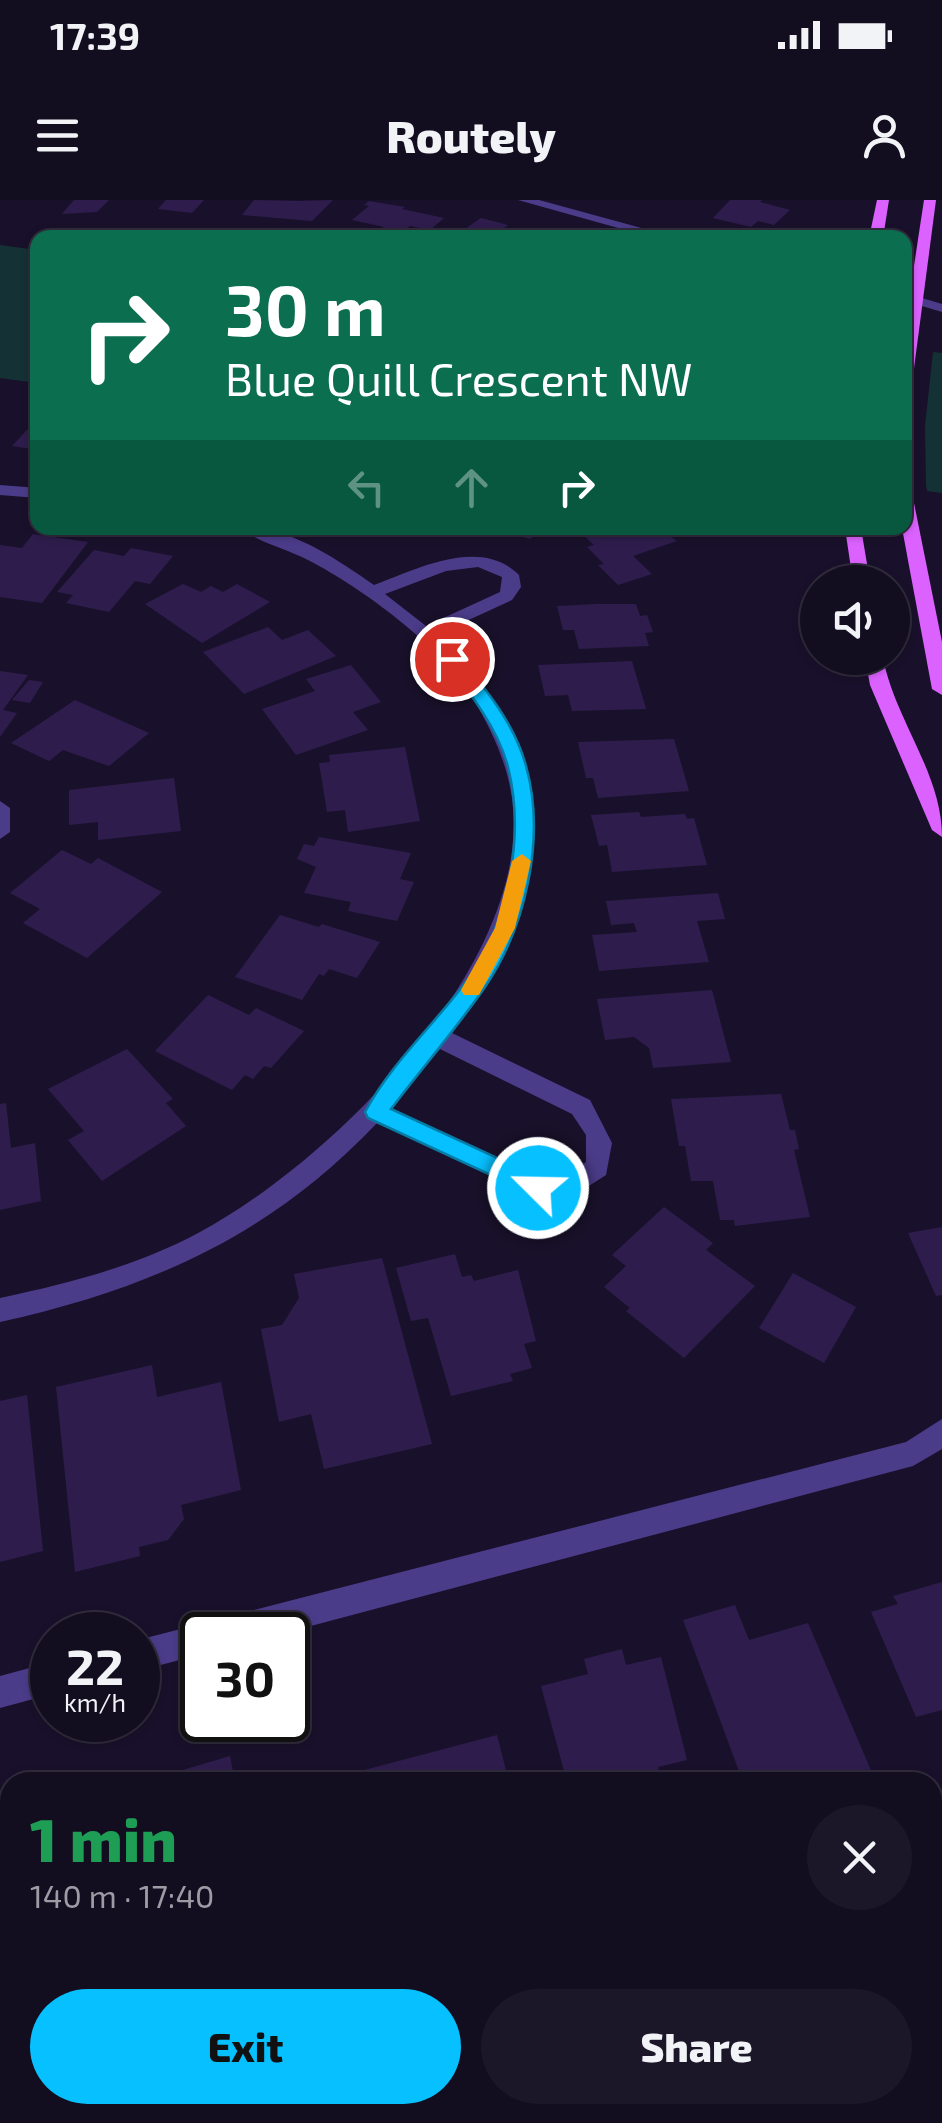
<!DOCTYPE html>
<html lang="en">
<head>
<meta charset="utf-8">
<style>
	:root { --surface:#130d20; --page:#1c1629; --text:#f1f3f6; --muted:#9d9ca5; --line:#322d3e; --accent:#07c0ff }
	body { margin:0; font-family:"Exo 2",sans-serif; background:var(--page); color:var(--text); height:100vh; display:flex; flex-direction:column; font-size:38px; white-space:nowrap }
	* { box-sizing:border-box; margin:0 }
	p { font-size:32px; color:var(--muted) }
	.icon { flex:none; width:55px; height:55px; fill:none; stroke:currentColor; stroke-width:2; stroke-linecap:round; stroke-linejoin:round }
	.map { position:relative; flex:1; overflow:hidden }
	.details { position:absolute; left:0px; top:1572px; width:942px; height:352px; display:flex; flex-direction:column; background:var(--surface); border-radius:30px 30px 0 0; box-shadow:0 2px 8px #0004,0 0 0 2px var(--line) }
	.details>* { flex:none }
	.top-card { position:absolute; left:30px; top:30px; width:882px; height:305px; border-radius:20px; box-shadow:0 2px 8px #0004,0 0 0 2px var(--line); background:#0b6e4f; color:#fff; overflow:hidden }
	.buttons { position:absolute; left:800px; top:365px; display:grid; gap:20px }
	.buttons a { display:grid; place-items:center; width:110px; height:110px; border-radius:50%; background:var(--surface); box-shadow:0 2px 8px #0004,0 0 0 2px var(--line); font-size:50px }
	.speed { position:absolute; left:30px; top:1412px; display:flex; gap:20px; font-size:50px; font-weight:700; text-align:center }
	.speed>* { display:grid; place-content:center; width:130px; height:130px; border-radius:50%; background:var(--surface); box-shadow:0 2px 8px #0004,0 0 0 2px var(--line); line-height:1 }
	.speed small { font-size:25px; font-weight:400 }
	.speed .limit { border:5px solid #111; border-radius:15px; background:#fff; color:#111 }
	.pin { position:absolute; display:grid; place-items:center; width:85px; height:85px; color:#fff; margin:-42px; border:5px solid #fff; border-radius:50%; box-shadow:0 2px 10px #0007 }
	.me { position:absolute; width:110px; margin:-55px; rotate:293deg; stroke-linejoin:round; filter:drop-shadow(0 0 8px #0008) }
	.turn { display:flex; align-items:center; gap:35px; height:210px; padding:0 30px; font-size:45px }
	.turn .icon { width:130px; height:130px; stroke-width:2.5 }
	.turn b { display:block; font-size:70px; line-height:85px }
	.lanes { display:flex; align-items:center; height:95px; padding:0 30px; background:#0003; justify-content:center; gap:50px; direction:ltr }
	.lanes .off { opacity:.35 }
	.round { display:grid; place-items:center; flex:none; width:105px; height:105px; border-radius:52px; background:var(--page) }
	.headline { display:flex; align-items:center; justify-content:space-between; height:170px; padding:0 30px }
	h1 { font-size:60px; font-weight:800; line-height:75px; color:#1e9e55 }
	.button { display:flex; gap:20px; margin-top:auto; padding:20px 30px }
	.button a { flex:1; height:115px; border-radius:60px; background:var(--accent); color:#111; font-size:40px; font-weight:800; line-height:115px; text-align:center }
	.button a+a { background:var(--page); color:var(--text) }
	.status { display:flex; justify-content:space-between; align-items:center; height:70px; padding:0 50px; background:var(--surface); direction:ltr }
	.status svg { height:28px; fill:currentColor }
	header { display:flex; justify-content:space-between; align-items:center; height:130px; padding:0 30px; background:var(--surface); font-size:45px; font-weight:800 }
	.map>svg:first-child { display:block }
	.green { fill:#143135 }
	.building { fill:#2e1d4c }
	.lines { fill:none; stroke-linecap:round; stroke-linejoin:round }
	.minor { fill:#4b3c8a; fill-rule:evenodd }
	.major { fill:#dc62ff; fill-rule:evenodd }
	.route { fill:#07c0ff; stroke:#057da6; stroke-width:2.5 }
	.slow { fill:#f59e0b }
</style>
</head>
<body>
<div class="status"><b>17:39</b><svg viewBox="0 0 49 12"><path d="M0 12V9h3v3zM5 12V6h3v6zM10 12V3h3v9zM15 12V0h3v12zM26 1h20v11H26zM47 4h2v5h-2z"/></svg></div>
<header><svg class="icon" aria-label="menu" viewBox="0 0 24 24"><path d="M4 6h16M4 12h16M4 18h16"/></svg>Routely<svg class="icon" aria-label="person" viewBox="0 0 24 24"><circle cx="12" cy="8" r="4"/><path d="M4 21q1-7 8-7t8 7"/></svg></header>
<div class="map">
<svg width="942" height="1923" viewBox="0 0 942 1923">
	<rect width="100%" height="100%" fill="#19112b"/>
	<g class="green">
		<polygon points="0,45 37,50 37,183 0,178"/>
		<polygon points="933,152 942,153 942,293 927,291 926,285 925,226"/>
	</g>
	<g class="building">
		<polygon points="74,0 109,0 97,12 62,14"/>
		<polygon points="166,0 204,0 192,13 158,9"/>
		<polygon points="254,0 297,1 333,0 312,21 242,15"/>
		<polygon points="730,0 762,0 760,2 790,10 774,25 758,21 751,27 713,18"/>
		<polygon points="369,1 405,7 402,9 444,18 430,30 410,26 400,34 380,30 384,27 352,20 369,6 364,5"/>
		<polygon points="481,18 508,25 490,38 459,33"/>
		<polygon points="38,218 38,250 12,246"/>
		<polygon points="500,328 545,328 530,339 497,330"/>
		<polygon points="607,328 658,328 677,341 633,356 652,374 618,385 598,365 604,364 587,347 594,345 583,335"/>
		<polygon points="33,334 88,342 42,403 0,397 0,345 22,348"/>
		<polygon points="131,348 173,356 150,384 135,381 109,412 66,403 73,395 57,392 94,350 124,356"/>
		<polygon points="183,384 201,392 211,386 223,392 237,384 270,402 202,443 145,404"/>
		<polygon points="597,404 636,404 640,416 647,415 653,432 645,433 649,446 579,449 574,430 563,430 557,406"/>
		<polygon points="268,427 282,440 308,430 336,456 244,494 203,452"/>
		<polygon points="632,461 646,509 572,511 568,495 545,496 538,465"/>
		<polygon points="351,465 381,502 353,512 368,530 296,555 262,509 315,491 306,479"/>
		<polygon points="0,471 28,475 3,510 17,513 0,537"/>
		<polygon points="29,480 43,482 30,503 12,500"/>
		<polygon points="75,500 149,533 109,566 63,550 49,561 11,543"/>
		<polygon points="674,539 689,591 598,598 593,578 586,578 578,542"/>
		<polygon points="405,547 420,621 348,632 345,610 327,612 319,563 330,562 329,555"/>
		<polygon points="174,578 181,631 98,640 98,622 69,625 69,590"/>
		<polygon points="639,612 641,617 685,614 687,619 694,618 707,665 612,672 607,645 599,646 591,615"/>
		<polygon points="319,637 411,653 400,679 414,682 397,721 348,711 351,702 304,693 316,667 297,659 304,644 314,646"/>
		<polygon points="62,650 91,664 98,658 162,692 87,758 23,723 40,709 10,693"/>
		<polygon points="718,693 725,719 697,721 709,762 599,771 592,735 637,732 634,723 611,725 606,701"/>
		<polygon points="280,715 319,727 322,724 380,742 357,778 329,769 324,776 319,774 302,800 235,777"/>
		<polygon points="712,790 731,862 653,868 649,848 634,837 605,840 597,799"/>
		<polygon points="208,795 249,815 256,808 304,831 271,868 264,866 253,879 245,875 232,890 155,851"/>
		<polygon points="127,849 173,899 166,903 186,926 102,981 68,940 84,931 48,889"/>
		<polygon points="781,894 790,930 795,930 799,949 794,950 810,1017 735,1026 734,1020 720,1020 713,981 691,981 685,946 679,946 671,899"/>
		<polygon points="6,903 11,948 35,943 41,1001 0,1010 0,904"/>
		<polygon points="664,1007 713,1043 706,1050 755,1086 684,1158 626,1111 630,1108 604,1087 626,1066 612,1055"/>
		<polygon points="942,1027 942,1095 936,1096 908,1033"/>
		<polygon points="455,1054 462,1077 471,1075 474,1081 518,1070 536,1141 524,1144 532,1168 510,1174 513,1181 451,1196 428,1118 411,1121 396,1068"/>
		<polygon points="382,1058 432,1244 324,1269 311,1214 279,1222 261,1129 282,1125 299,1098 294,1074"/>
		<polygon points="793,1073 856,1107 824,1163 759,1128"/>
		<polygon points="152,1165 157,1197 221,1182 241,1290 181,1305 184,1319 168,1340 139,1347 140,1356 75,1372 56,1187"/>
		<polygon points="27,1195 43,1351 0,1362 0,1201"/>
		<polygon points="942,1382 942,1510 916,1517 871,1412 898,1404 893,1396"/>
		<polygon points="735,1405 749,1440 808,1423 876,1582 785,1582 782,1574 743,1582 683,1420"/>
		<polygon points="622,1449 626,1465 661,1457 687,1560 658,1567 662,1582 567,1582 541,1486 588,1474 584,1459"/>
		<polygon points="497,1535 509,1582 355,1582 353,1573"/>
		<polygon points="230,1556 235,1582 171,1582 169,1574"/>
		<polygon points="307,1571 309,1582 272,1582 272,1581"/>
		<polygon points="10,1661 10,1786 0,1789 0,1664"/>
	</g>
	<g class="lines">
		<g class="minor">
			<polygon points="518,0 539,0 678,38 654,38"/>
			<polygon points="905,93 942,104 942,112 905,101"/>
			<polygon points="0,285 38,288 38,298 0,295"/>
			<path d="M241,328c47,-3 95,31 133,57 43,-16 106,-49 145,-10l2,12 -9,13 -76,35c131,123 120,260 16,398l138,67 22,43 -6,32 -28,18 -40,5 -161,-75c-107,113 -228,166 -377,199v-24c70,-15 137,-32 200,-66 131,-70 335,-271 312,-434 -5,-35 -20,-67 -38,-98 -33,-54 -110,-111 -166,-140 -20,-11 -51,-18 -67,-32zM478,367l24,10 -2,15 -74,34 -41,-32 61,-23zM440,849l132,65 14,21v27l-22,14 -24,1 -149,-69z"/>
			<polygon points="0,601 10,608 10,632 0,639"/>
			<polygon points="942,1219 942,1249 913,1266 277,1435 202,1435 202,1454 138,1471 138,1440 906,1242"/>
			<polygon points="52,1462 52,1494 0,1508 0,1476"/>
			<polygon points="942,1756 942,1792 932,1795 932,1759"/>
			<polygon points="458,1915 517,1915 513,1923 454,1923"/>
		</g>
		<g class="major">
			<polygon points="877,0 889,0 883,38 869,38"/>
			<polygon points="924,0 936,0 913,176 905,181 905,125"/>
			<polygon points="905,293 913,298 942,442 942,495 932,489 902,328"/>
			<polygon points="845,328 861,328 870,382 853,382"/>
			<path d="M865,458h18c12,62 59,115 59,179l-10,-7 -62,-145z"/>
		</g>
	</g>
	<path class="route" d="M446,456h12c27,32 57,68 68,110 20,71 0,161 -41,221 -29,42 -63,81 -94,122l156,72v13l-9,3 -170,-79 -3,-6c26,-49 71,-89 103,-133 41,-57 57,-144 40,-212 -10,-39 -38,-74 -62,-104z"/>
	<polygon class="slow" points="522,654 531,661 515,728 479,795 464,795 461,790 495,728 512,661"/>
</svg>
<div class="buttons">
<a><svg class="icon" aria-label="sound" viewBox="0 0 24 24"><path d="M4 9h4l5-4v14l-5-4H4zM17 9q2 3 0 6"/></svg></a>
</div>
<div class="speed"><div>22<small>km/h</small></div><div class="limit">30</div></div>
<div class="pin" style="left:452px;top:459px;background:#d93025"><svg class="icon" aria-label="arrive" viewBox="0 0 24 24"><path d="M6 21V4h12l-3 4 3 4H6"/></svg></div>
<svg class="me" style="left:538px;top:988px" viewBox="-20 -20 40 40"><circle r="17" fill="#07c0ff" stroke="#fff" stroke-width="3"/><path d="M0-11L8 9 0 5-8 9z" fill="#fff"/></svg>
<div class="top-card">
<div class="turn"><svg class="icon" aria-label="right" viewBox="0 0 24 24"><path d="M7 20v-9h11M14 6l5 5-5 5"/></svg><div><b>30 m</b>Blue Quill Crescent NW</div></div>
<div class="lanes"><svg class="icon off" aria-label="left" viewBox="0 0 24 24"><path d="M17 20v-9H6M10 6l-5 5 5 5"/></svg><svg class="icon off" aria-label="ahead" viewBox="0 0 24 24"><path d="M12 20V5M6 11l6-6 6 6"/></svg><svg class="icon" aria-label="right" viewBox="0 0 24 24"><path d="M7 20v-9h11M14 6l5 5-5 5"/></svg></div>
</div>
<section class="details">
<div class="headline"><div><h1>1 min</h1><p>140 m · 17:40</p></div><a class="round"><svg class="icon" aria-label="close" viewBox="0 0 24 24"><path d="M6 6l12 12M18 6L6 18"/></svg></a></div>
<div class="button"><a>Exit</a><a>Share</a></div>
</section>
</div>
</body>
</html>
